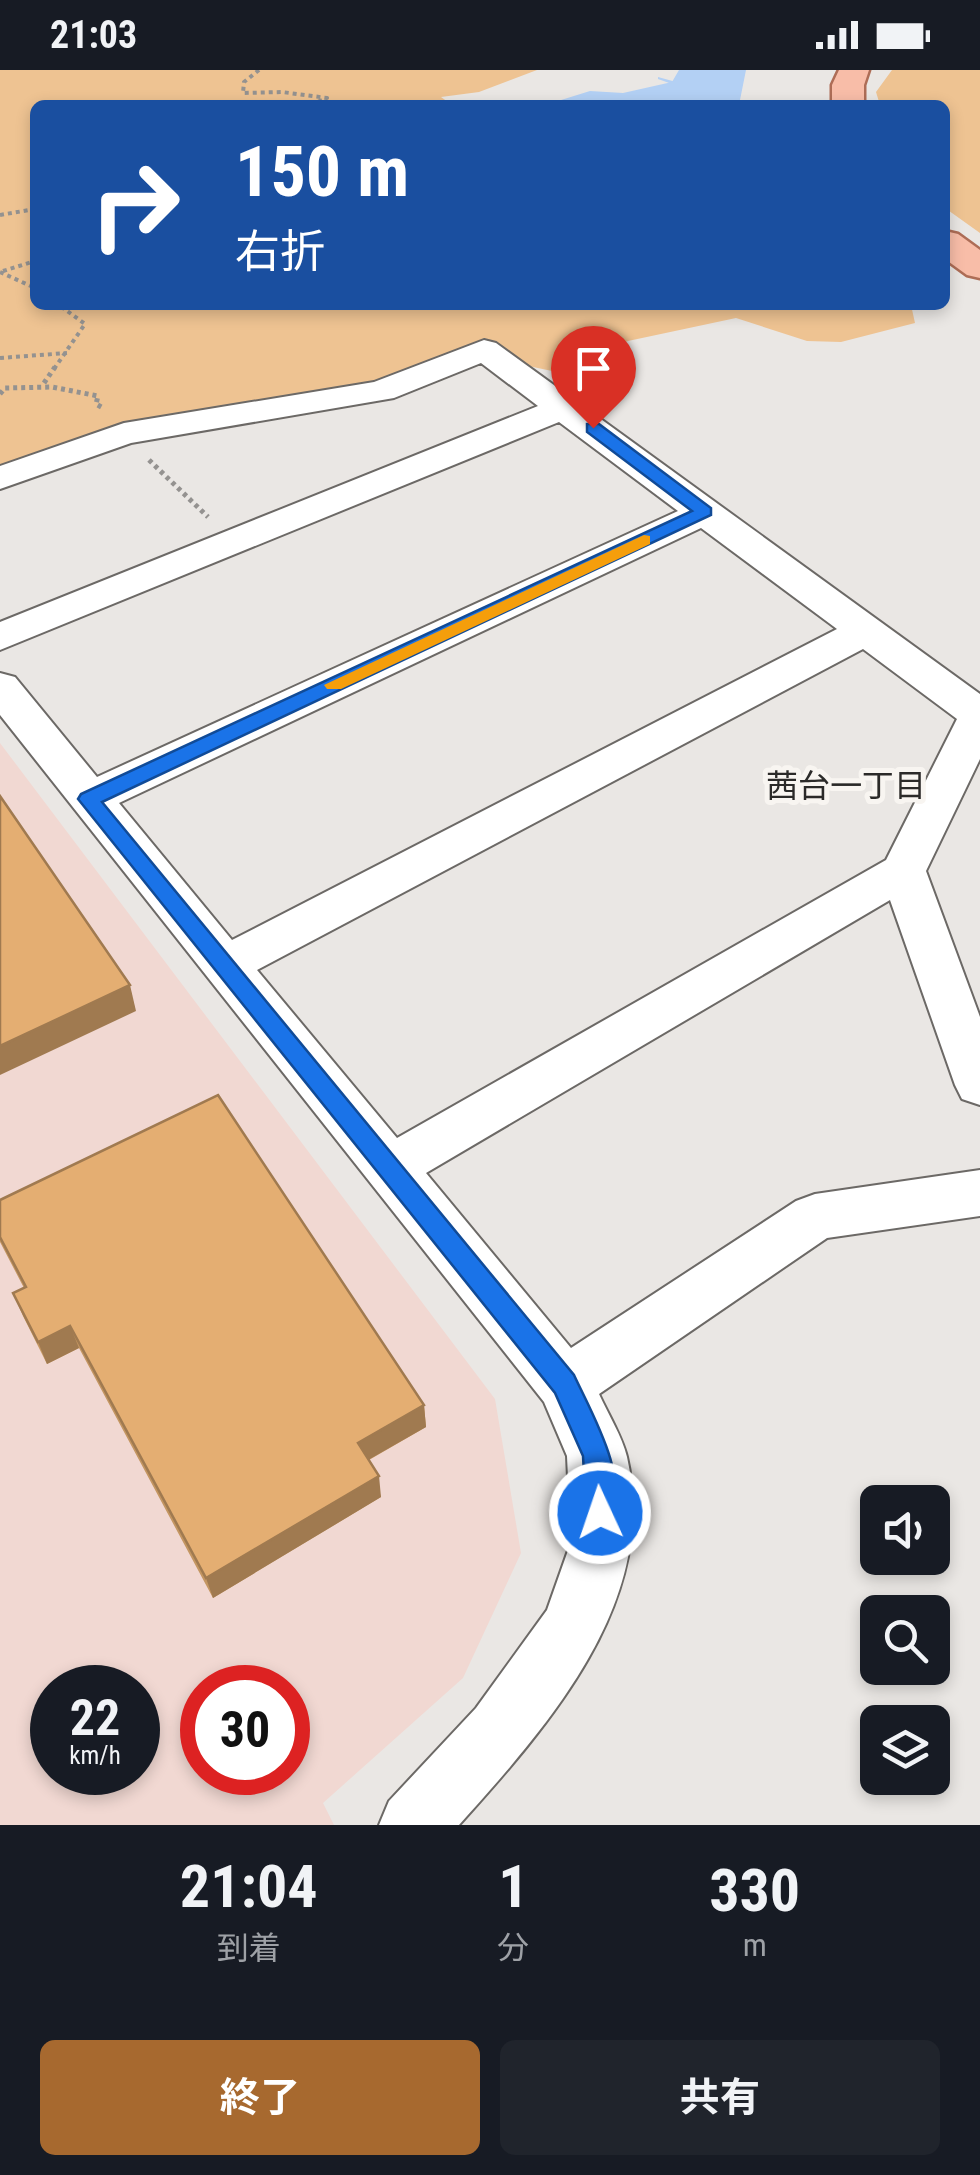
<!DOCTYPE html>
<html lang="ja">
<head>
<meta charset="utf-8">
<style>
	:root { --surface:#171b24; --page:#20242c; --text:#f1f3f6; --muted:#9ea1a6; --accent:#a7692f }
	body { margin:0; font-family:"Roboto Condensed","Noto Sans JP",sans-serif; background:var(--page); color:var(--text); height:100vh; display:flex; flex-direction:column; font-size:38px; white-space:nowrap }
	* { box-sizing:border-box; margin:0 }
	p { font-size:32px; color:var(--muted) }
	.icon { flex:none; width:55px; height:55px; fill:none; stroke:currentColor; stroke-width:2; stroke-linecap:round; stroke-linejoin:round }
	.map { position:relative; height:1755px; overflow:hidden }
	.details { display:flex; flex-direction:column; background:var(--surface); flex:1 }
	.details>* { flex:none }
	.top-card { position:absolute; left:30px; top:30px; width:920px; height:210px; border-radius:15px; box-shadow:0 5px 15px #0003; background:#1a4fa0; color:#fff; overflow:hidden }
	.controls { position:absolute; left:860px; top:1415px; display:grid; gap:20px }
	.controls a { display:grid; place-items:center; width:90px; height:90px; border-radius:15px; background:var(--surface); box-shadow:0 5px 15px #0003; font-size:50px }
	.speed { position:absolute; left:30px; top:1595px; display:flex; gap:20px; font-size:50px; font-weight:700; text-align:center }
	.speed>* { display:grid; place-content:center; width:130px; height:130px; border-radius:50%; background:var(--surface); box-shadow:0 5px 15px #0003; line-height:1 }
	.speed small { font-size:25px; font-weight:400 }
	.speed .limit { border:15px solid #d22; background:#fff; color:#111 }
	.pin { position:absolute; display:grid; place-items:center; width:85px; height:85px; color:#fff; margin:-102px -42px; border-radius:50% 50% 50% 0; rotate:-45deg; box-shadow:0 0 10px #0007 }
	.pin .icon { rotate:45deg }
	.me { position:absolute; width:110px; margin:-55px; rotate:357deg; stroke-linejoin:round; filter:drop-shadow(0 0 8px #0008) }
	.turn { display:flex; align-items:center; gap:35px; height:210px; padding:0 40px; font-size:45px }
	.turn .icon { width:130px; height:130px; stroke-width:2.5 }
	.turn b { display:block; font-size:70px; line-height:85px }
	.eta { display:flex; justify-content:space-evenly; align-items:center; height:170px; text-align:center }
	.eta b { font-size:60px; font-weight:700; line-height:70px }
	.cta { display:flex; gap:20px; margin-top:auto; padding:20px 40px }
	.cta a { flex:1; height:115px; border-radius:15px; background:var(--accent); color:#fff; font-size:40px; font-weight:700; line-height:115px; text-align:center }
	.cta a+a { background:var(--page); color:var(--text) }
	.status { display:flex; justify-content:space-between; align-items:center; height:70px; padding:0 50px; background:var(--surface); direction:ltr }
	.status svg { height:28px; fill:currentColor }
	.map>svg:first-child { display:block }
	.industrial { fill:#f1d8d2; fill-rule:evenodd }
	.green { fill:#eec392 }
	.water { fill:#b3d0f4 }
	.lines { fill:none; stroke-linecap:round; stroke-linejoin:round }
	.stream { fill:#b3d0f4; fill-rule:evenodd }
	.minor-casing { stroke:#6c6966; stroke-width:4 }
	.major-casing { stroke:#ae6d56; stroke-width:5 }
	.path-far1 { stroke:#949290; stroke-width:4; stroke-dasharray:4 4; stroke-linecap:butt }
	.path { stroke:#949290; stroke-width:5; stroke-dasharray:4 4; stroke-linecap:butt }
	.minor { fill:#fff; fill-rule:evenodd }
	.major { fill:#f8bda8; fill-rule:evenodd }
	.wall { fill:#c49662 }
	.shaded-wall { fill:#a07a50 }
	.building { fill:#e4ae72; stroke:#a07a50; stroke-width:2.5 }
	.route { fill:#1a73e8; stroke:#114b97; stroke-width:2.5 }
	.slow { fill:#f59e0b }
	.labels { text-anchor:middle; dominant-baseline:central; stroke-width:10; stroke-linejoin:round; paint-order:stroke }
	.neighbourhood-label { font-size:32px; fill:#2b2a29; stroke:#f8f5f1 }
</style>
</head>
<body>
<div class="status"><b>21:03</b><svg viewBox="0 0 49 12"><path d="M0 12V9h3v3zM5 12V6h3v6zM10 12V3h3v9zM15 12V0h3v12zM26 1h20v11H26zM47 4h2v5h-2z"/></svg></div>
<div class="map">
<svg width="980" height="1755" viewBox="0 0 980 1755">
	<rect width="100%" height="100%" fill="#eae7e4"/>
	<path class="industrial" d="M0,673l495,656 26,154 -58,125 -140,125 11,22h-334zM52,1618h86v84h-86zM202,1618h86v84h-86z"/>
	<g class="green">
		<polygon points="0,0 537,0 479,22 441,27 452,35 35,35 35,235 911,235 915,253 841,272 807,271 736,248 628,271 552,301 519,294 487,272 367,316 0,400"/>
		<polygon points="892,0 980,0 980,163 945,138 945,35 880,35 876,22"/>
	</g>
	<polygon class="water" points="679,0 746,0 739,35 545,35 590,21 623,23 672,12"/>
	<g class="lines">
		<polygon class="stream" points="658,7 676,12 672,14 658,9"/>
		<g class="minor-casing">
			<path id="minor" d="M484,270l12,3 484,351v65l-54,112 54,146v88l-18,-6 -7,-14 -65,-185 -464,273 145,175 225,-147 19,-7 165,-24v46l-153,22 -228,156c9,20 23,42 28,63 33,144 -79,269 -168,368h-80l10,-24 87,-93 71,-98 24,-68 -4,-86 -23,-54 -544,-687v-42l15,4 82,100 581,-266 -119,-89 -559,228v-28l538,-216 -57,-43 -87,35 -263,45 -131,46v-23l124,-43 250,-41zM701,458l136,101 -605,311 -113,-137zM863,579l94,70 -71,141 -489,278 -140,-168z"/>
		</g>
		<g class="major-casing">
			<g id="major">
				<polygon points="839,0 869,0 864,15 864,35 832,35 832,15"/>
				<polygon points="945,161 958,164 980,180 980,208 967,205 945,189"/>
			</g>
		</g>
		<g class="path-far1">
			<polyline points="259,0 244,12 243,23 282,22 327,28 310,35"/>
			<polyline points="0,145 35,139"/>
			<polyline points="3,201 35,191"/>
			<polyline points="0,202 35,218"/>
			<polyline points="0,288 67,283"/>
			<polyline points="54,299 85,254 59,235"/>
		</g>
		<g class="path">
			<polyline points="44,313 55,297"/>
			<polyline points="0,324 5,318 52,317 98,326 96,334 103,338"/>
			<polyline points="149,390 208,447"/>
		</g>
		<use href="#minor" class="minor"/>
		<use href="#major" class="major"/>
	</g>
	<polygon class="wall" points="0,1130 424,1335 426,1357 369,1390 381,1427 213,1528 79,1278 47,1294 23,1246 13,1223 24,1218 0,1172"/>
	<g class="shaded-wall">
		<polygon points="130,915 136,941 0,1005 0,976"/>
		<polygon points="70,1256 79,1278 47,1294 38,1272"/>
		<polygon points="424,1335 426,1357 361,1394 358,1373"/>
		<polygon points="379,1406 381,1427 213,1528 206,1508"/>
	</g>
	<g class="building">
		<polygon points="0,726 130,915 0,976"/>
		<polygon points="218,1025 424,1335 358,1373 379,1406 206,1508 70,1256 38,1272 13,1223 26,1217 0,1167 0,1130"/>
	</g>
	<path class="route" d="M587,354h12l112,84v7l-609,287 472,573c19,41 56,103 37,148l-11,4 -10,-4 -4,-10 -3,-57 -28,-63 -477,-594 3,-5 611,-283 -105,-79z"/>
	<polygon class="slow" points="644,465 650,466 650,474 341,619 327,619 324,615"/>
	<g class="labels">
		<g class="neighbourhood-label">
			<text x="846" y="716">茜台一丁目</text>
		</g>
	</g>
</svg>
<div class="controls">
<a><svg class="icon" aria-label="sound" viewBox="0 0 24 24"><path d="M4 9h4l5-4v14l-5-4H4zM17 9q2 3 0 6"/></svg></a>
<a><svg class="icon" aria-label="search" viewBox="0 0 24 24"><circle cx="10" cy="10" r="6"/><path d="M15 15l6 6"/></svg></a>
<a><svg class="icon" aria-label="layers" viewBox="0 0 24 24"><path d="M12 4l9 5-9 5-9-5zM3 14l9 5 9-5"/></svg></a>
</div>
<div class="speed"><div>22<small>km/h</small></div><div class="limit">30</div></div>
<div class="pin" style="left:593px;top:358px;background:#d93025"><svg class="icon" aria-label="arrive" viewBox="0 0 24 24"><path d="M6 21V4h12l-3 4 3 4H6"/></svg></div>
<svg class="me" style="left:600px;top:1443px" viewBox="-20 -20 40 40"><circle r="17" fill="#1a73e8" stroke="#fff" stroke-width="3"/><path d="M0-11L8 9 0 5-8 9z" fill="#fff"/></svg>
<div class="top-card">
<div class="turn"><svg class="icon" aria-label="right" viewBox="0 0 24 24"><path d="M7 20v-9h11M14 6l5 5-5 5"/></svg><div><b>150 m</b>右折</div></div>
</div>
</div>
<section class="details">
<div class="eta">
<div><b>21:04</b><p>到着</p></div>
<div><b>1</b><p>分</p></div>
<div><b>330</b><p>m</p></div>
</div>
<div class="cta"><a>終了</a><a>共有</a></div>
</section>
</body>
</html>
